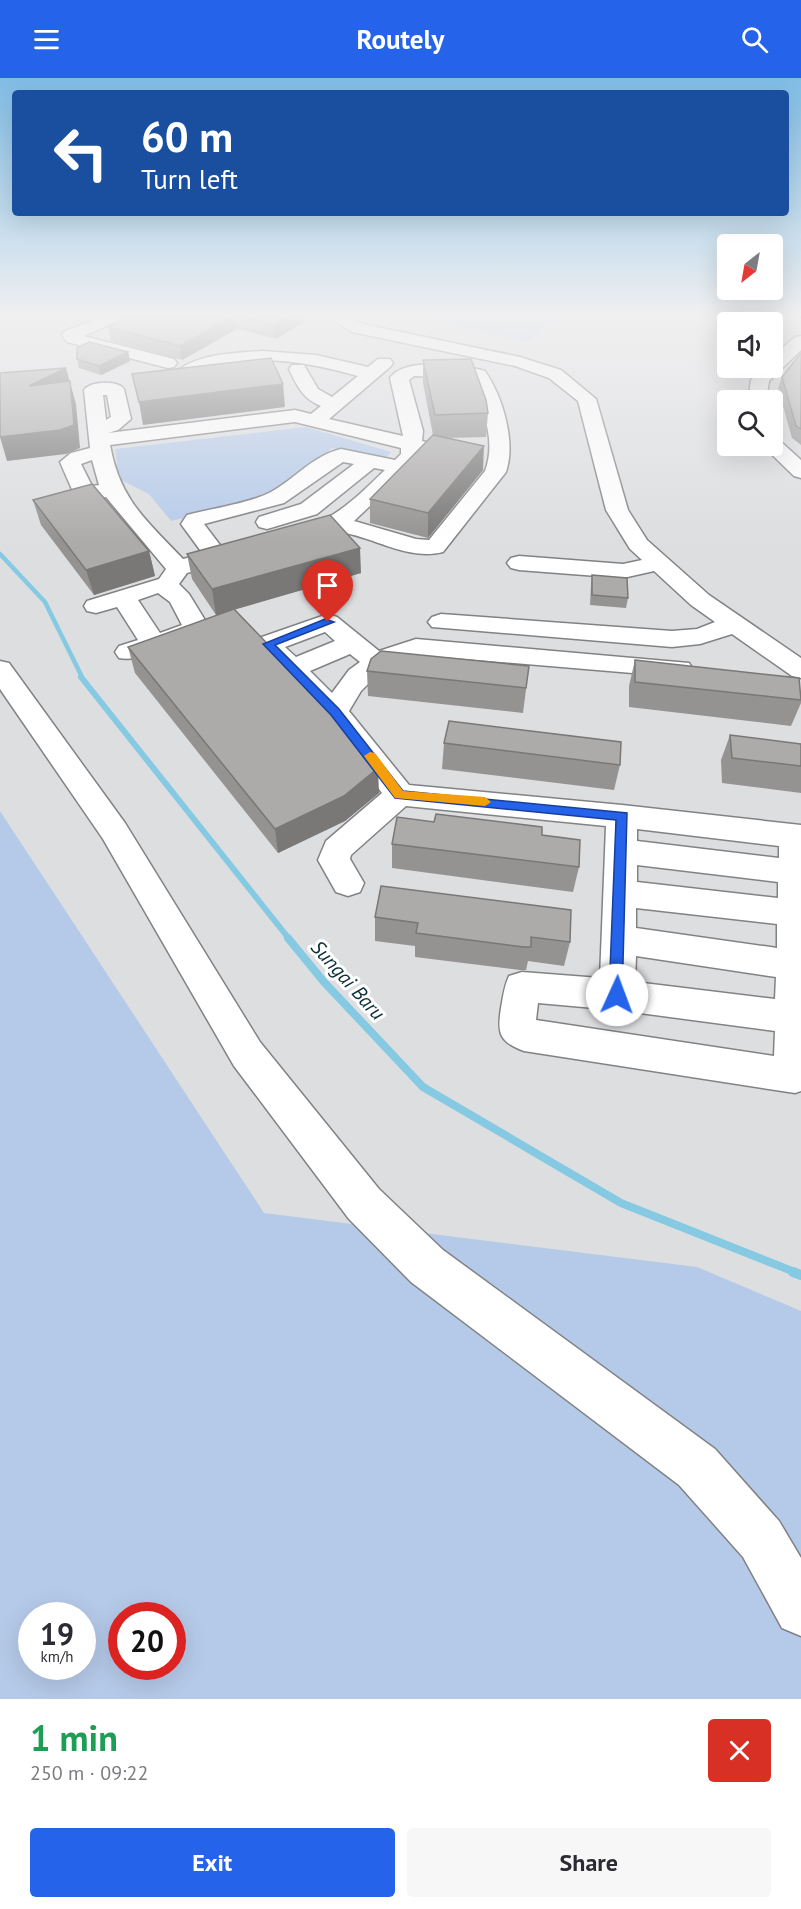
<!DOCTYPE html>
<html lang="en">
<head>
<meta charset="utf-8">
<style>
	:root { --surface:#fff; --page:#f7f7f7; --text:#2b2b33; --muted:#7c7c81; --accent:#2563eb }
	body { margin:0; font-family:"PT Sans",sans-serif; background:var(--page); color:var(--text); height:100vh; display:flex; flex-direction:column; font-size:22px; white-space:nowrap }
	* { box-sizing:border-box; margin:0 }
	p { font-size:20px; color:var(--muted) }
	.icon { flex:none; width:33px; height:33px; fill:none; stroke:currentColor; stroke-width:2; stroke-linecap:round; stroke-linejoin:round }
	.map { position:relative; height:1621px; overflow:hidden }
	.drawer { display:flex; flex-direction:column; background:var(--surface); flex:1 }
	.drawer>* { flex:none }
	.hud { position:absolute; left:12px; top:12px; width:777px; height:126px; border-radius:6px; box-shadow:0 6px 24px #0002; background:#1a4fa0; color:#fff; overflow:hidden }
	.needle { width:39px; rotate:211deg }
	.buttons { position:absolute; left:717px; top:156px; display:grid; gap:12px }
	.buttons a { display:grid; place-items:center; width:66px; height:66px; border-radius:6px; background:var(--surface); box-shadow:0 6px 24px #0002; font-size:30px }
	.speed { position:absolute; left:18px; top:1524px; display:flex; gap:12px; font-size:30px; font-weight:700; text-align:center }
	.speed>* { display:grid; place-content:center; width:78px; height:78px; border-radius:50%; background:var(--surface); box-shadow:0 6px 24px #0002; line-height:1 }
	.speed small { font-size:15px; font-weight:400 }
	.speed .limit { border:9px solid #d22; background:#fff; color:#111 }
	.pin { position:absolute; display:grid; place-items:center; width:51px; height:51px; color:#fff; margin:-62px -26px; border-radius:50% 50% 50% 0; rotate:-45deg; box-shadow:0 0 6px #0007 }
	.pin .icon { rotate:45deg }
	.me { position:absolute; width:66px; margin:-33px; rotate:2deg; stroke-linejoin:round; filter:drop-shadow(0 0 4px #0008) }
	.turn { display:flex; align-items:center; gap:21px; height:126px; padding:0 30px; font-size:27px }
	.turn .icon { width:78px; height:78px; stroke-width:2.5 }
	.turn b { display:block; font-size:42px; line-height:51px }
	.round { display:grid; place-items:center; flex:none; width:63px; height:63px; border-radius:6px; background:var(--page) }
	.head { display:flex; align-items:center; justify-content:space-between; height:102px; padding:0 30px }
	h1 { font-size:36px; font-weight:700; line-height:45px; color:#1e9e55 }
	.primary-button { display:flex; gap:12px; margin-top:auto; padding:12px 30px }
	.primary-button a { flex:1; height:69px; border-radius:6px; background:var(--accent); color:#fff; font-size:24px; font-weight:700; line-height:69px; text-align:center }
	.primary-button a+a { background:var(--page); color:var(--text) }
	header { display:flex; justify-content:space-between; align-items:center; height:78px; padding:0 30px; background:var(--accent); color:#fff; font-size:27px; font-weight:700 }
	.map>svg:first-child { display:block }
	.green { fill:#b5cae9; fill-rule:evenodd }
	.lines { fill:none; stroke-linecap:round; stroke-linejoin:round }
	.stream-far4 { stroke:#85cae2; stroke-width:4 }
	.stream-far3 { stroke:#85cae2; stroke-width:4.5 }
	.stream-far2 { stroke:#85cae2; stroke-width:6 }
	.stream-far1 { stroke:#85cae2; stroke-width:8 }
	.stream { stroke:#85cae2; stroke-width:10 }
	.minor-casing { stroke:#818284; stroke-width:3 }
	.minor { fill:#fff; fill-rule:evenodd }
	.wall { fill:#959392 }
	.shaded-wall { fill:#797877 }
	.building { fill:#adabaa; stroke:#797877; stroke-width:1.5 }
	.route { fill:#2563eb; stroke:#184099; stroke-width:1.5 }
	.slow { fill:#f59e0b }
	.labels { text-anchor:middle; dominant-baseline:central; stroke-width:6; stroke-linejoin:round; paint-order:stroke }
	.water-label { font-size:20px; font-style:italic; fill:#0c2e39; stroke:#fff }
</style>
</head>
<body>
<header><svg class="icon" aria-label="menu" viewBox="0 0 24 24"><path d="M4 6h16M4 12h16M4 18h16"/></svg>Routely<svg class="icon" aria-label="search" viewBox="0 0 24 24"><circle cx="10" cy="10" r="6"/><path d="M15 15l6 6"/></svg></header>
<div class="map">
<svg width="801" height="1621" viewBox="0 0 801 1621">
	<rect width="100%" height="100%" fill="#dddee0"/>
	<g class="green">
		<polygon points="434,237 561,237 527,264 427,241"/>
		<polygon points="306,349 391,374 385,381 332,370 277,416 171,443 149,416 119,401 115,371"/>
		<path d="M0,733l264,402 433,54 104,44v388h-801zM32,1538h50v50h-50zM122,1538h50v50h-50z"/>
	</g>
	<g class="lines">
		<polyline class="stream-far4" points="0,246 12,237"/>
		<polyline class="stream-far3" points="0,476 45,524 83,601"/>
		<polyline class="stream-far2" points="81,599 290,862"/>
		<polyline class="stream-far1" points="288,860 324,904 423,1009 621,1125 797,1195"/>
		<polyline class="stream" points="793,1194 801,1197"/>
		<g class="minor-casing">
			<g id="minor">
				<polygon points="106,237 127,237 125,240 84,258 174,281 177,285 174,289 168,290 67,264 62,257 65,253"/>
				<polygon points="326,237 346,237 363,246 520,279 561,292 596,321 628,432 647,462 709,517 801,580 801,600 792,598 732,556 700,566 672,569 432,549 428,544 432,539 441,536 672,553 697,551 715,544 691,527 654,493 623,500 519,492 511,490 507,485 511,480 519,478 623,486 642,482 630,471 606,432 578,323 549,300 515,288 352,254"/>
				<polygon points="801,258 801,272 769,303 766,322 748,322 751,302 762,290 772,290 772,279 795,259"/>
				<path d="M263,273l53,4 52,12 10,-8h12l3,4 -3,4 -61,52 74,17 -13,-58c14,-21 74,-14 95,-7 18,26 31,71 21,101l-63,80c-35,9 -69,-15 -103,-20 -17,-3 -34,15 -53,10l-3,-5c7,-11 26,-11 38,-16 25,-13 43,-32 63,-51l-11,-2 -57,46 -50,15 -8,-2 -3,-5 3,-5 42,-13 53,-40 -11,-2 -59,41 -80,21 19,25h16l4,5 -4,5 -52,14 -8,11 10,10 19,31 -5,10c-22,8 -63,28 -84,23l-4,-6 4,-6 19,-6 -21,-33 -21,6 -9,-2 -3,-5 3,-5 72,-22 7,-10 -60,-72 -21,3 -8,-1 -3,-5 -14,-32 11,-9 19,-5 -6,-58c6,-9 34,-10 40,-1l7,30 -13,11 -10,3 187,-23 16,4 10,-8c-18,-7 -24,-20 -32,-37l3,-4h12l14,24 14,8 26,-21c-47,-13 -102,-24 -149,-7 -12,4 -20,15 -32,18l-9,-6c19,-28 65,-28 95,-30zM414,298l57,2c11,31 26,61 14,93l-56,69 -13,-1 -62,-18 53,-50 14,-18 13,3 7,-2 3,-4 -3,-4 -19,-5 1,-10 -14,-51zM103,317h4l4,22 -5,3zM295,344l106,26v6l-6,6 -54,-11c-29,7 -47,31 -72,44 -20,10 -59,16 -82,22l-6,9 22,30 -20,5c-37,-39 -63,-59 -73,-114zM92,382l7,25 -7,1 -11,-22zM158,515l12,9 12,23 -22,8 -22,-33z"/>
				<polygon points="772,360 779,362 801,382 801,400 794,398 765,370 763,368 772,368"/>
				<path d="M328,536l9,3 42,34 37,-12 273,24 4,6 -4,6 -9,2 -262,-22 -41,20 -16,16 -12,20 60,74 213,20 179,20v266l-6,2 -271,-42c-25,-9 -27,-18 -23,-43 2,-11 3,-21 8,-32l13,-4 78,6 6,-152 -200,-20 -55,49 -1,4 14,24 -4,9 -12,4 -12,-4 -18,-32 8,-19 56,-48 -57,-75 -70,-74 4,-6zM325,554l10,9 -39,16 -11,-10zM350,576l10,8 -11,8 -17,23 -22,-22zM637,751l142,17v12l-142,-17zM637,787l141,17v16l-141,-16zM636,830l141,16v24l-141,-20zM636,878l140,21 -1,22 -140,-17zM538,925l79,7 158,21 -1,25 -238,-36z"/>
				<polygon points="0,583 9,585 125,745 260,964 379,1111 443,1172 715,1371 779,1443 801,1480 801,1558 782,1550 743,1479 679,1407 411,1204 349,1141 234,988 103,761 0,611"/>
			</g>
		</g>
		<use href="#minor" class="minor"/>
	</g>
	<g class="wall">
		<polygon points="129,237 305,237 305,243 276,261 237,251 182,282 111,263 108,249"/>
		<polygon points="128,274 130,283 101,297 79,290 77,281"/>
		<polygon points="801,275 801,367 792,360 778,310 782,299"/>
		<polygon points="423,282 488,335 486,359 447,360 483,392 428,460 370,445 370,421 433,357 423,305"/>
		<polygon points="33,422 149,473 155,498 94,517 41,447"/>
		<polygon points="187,476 361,495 235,531 379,715 345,743 278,775 135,595 128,569 223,535 216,537 192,501"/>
		<polygon points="592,497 628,520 626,530 590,527 591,507"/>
		<polygon points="635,582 801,615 801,625 791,648 629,629 629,608"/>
		<polygon points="529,588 523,635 368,618 367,593"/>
		<polygon points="730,657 801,666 801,715 722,705 721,682"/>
		<polygon points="444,665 620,687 614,712 442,691"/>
		<polygon points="542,757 579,789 573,814 392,790 392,766"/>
		<polygon points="375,839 570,864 564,888 528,883 526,892 520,892 415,879 415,868 375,863"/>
	</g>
	<g class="shaded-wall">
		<polygon points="235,237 237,251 182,282 180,268"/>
		<polygon points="292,237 305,237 305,243 276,261 274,247"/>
		<polygon points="128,274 130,283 101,297 99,288"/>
		<polygon points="66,290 76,326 80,370 66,376 7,383 0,359 29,308"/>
		<polygon points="283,306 285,329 143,347 139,324"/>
		<polygon points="484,368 483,392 428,460 428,435"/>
		<polygon points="360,470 361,495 216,537 212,511"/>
		<polygon points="149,473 155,498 94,517 86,492"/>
		<polygon points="378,690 379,715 345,743 278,775 275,751"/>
	</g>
	<g class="building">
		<polygon points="129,237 292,237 274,247 235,237 180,268 108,249"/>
		<polygon points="89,264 128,274 99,288 77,281 77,270"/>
		<polygon points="801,275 801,351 796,348 782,299"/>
		<polygon points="271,280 283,306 139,324 132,296"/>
		<polygon points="471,281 486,322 488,335 435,337 423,282"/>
		<polygon points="66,290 29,308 70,303 74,347 60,352 0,359 0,295"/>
		<polygon points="433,357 484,368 428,435 370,421"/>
		<polygon points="92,406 149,473 86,492 33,422"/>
		<polygon points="330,437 360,470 212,511 187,476"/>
		<polygon points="592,497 627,500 628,520 592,517"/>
		<polygon points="234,531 339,640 378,690 344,718 275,751 128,569"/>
		<polygon points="381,573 529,588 526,610 367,593 371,581"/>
		<polygon points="635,582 799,600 801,622 635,604"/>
		<polygon points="449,643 621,664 620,687 444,665"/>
		<polygon points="730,657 801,666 801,688 732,680"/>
		<polygon points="436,736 542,749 542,757 580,762 579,789 392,766 397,739 434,744"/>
		<polygon points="381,808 571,832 570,864 531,859 531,869 524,869 416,855 418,845 375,839"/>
	</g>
	<linearGradient id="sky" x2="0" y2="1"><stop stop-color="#80bde6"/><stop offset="0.51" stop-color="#f0f0f1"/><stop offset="1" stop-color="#f0f0f1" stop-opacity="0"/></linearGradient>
	<rect width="801" height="464" fill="url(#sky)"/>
	<polygon class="route" points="325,541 334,544 275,567 339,631 403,713 627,735 622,922 617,924 609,917 616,742 395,720 331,637 263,566"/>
	<polygon class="slow" points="370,674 375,675 403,713 485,719 491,724 485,728 395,720 364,678"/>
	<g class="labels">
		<g class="water-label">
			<text transform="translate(348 902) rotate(48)">Sungai Baru</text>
		</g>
	</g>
</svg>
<div class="buttons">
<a><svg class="needle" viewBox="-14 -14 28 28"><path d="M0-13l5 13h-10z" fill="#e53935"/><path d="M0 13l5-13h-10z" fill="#7c7c81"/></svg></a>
<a><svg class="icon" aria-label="sound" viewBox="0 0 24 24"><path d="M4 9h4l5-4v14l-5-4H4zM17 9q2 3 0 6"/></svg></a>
<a><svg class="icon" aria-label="search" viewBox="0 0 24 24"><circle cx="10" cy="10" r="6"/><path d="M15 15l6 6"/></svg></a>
</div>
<div class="speed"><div>19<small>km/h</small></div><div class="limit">20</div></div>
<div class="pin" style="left:328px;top:544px;background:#d93025"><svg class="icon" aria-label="arrive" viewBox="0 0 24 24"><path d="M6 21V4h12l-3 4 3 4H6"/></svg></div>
<svg class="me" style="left:617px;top:917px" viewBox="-20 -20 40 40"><circle r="19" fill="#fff"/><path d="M0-13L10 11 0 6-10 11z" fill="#2563eb"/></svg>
<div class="hud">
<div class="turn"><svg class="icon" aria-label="left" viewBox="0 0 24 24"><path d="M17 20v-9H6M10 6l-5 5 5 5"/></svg><div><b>60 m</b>Turn left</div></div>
</div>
</div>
<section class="drawer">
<div class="head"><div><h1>1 min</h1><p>250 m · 09:22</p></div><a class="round" style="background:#d93025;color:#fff"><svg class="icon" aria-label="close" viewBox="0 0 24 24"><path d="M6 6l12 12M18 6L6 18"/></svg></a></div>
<div class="primary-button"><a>Exit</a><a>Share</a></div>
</section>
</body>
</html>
